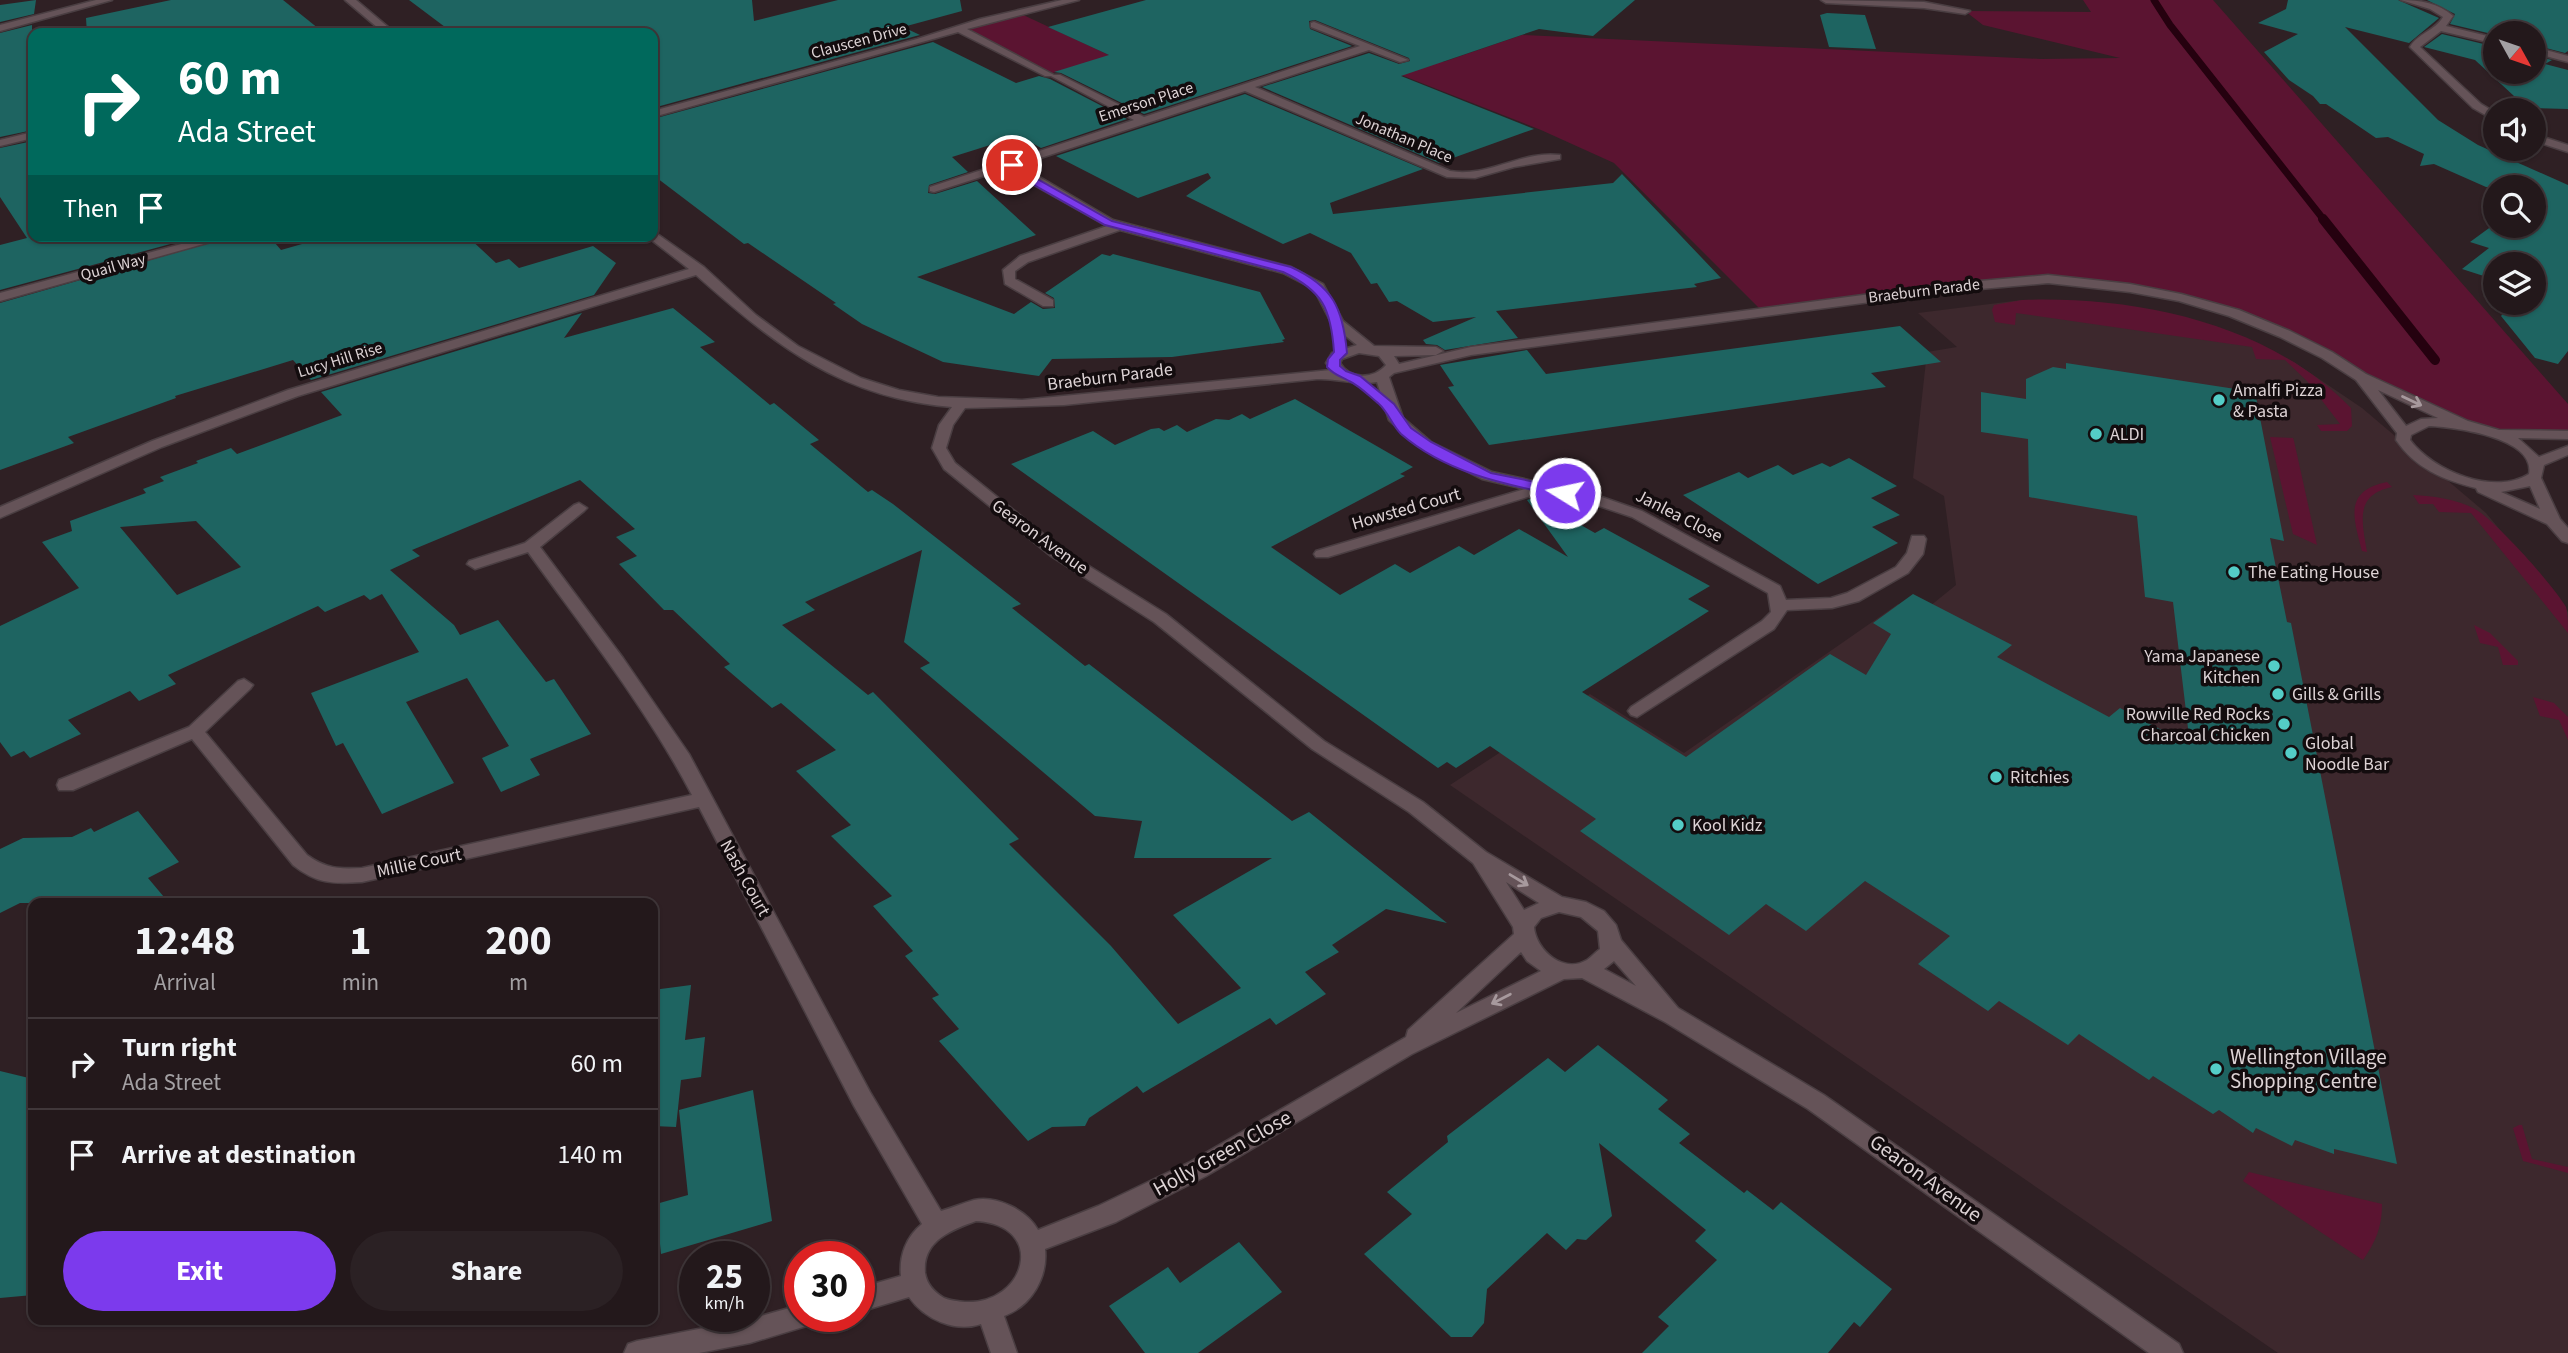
<!DOCTYPE html>
<html lang="en">
<head>
<meta charset="utf-8">
<style>
	:root { --surface:#23181b; --page:#2b2124; --text:#f1f3f6; --muted:#a3a0a3; --line:#40373a; --accent:#7c3aed }
	body { margin:0; font-family:"Source Sans 3",sans-serif; background:var(--page); color:var(--text); height:100vh; display:flex; flex-direction:column; font-size:26px; white-space:nowrap }
	* { box-sizing:border-box; margin:0 }
	p { font-size:23px; color:var(--muted) }
	.icon { flex:none; width:38px; height:38px; fill:none; stroke:currentColor; stroke-width:2; stroke-linecap:round; stroke-linejoin:round }
	.map { position:relative; flex:1; overflow:hidden }
	.sheet { position:absolute; left:28px; top:898px; width:630px; height:427px; display:flex; flex-direction:column; background:var(--surface); border-radius:14px; box-shadow:0 2px 5px #0004,0 0 0 2px var(--line) }
	.sheet>* { flex:none }
	.banner { position:absolute; left:28px; top:28px; width:630px; height:214px; border-radius:14px; box-shadow:0 2px 5px #0004,0 0 0 2px var(--line); background:#00695c; color:#fff; overflow:hidden }
	.needle { width:46px; rotate:130deg }
	.buttons { position:absolute; left:2483px; top:21px; display:grid; gap:14px }
	.buttons a { display:grid; place-items:center; width:63px; height:63px; border-radius:50%; background:var(--surface); box-shadow:0 2px 5px #0004,0 0 0 2px var(--line); font-size:35px }
	.speed { position:absolute; left:679px; top:1241px; display:flex; gap:14px; font-size:35px; font-weight:700; text-align:center }
	.speed>* { display:grid; place-content:center; width:91px; height:91px; border-radius:50%; background:var(--surface); box-shadow:0 2px 5px #0004,0 0 0 2px var(--line); line-height:1 }
	.speed small { font-size:18px; font-weight:400 }
	.speed .limit { border:10px solid #d22; background:#fff; color:#111 }
	.pin { position:absolute; display:grid; place-items:center; width:60px; height:60px; color:#fff; margin:-30px; border:4px solid #fff; border-radius:50%; box-shadow:0 2px 7px #0007 }
	.me { position:absolute; width:77px; margin:-38px; rotate:280deg; stroke-linejoin:round; filter:drop-shadow(0 0 5px #0008) }
	.turn { display:flex; align-items:center; gap:24px; height:147px; padding:0 35px; font-size:32px }
	.turn .icon { width:91px; height:91px; stroke-width:2.5 }
	.turn b { display:block; font-size:49px; line-height:60px }
	.then { display:flex; align-items:center; height:66px; padding:0 35px; background:#0003; gap:14px; font-size:26px }
	.eta { display:flex; justify-content:space-evenly; align-items:center; height:119px; text-align:center }
	.eta b { font-size:42px; font-weight:700; line-height:49px }
	.button { display:flex; gap:14px; margin-top:auto; padding:14px 35px }
	.button a { flex:1; height:80px; border-radius:42px; background:var(--accent); color:#fff; font-size:28px; font-weight:700; line-height:80px; text-align:center }
	.button a+a { background:var(--page); color:var(--text) }
	ul { padding:0; list-style:none }
	li { display:flex; align-items:center; gap:21px; height:91px; padding:0 35px; border-top:2px solid var(--line) }
	li div { flex:1 }
	li b { display:block; font-size:26px }
	li em { font-style:normal }
	.map>svg:first-child { display:block }
	.built { fill:#3d282d }
	.green { fill:#5b1431 }
	.lines { fill:none; stroke-linecap:round; stroke-linejoin:round }
	.stream-far1 { stroke:#25010f; stroke-width:7 }
	.stream { stroke:#25010f; stroke-width:10 }
	.building { fill:#1e6461; fill-rule:evenodd }
	.street-casing { stroke:#4a3e42; stroke-width:3 }
	.street { fill:#655358; fill-rule:evenodd }
	.oneway { stroke:#a7999d }
	.route { fill:#7c3aed; stroke:#51269a; stroke-width:2 }
	.poi-dot { fill:#54cdc7; stroke:#130c0e; stroke-width:2.5 }
	.labels { text-anchor:middle; dominant-baseline:central; stroke-width:7; stroke-linejoin:round; paint-order:stroke }
	.far-street-label { font-size:16px; fill:#ddd3d5; stroke:#130c0e }
	.street-label { font-size:18px; fill:#ddd3d5; stroke:#130c0e }
	.poi-label { font-size:18px; fill:#ddd3d5; stroke:#130c0e; text-anchor:start }
	.near-poi-label { font-size:21px; fill:#ddd3d5; stroke:#130c0e; text-anchor:start }
	.near-street-label { font-size:21px; fill:#ddd3d5; stroke:#130c0e }
</style>
</head>
<body>
<div class="map">
<svg width="2568" height="1353" viewBox="0 0 2568 1353">
	<rect width="100%" height="100%" fill="#2f2024"/>
	<polygon class="built" points="2022,300 2098,302 2165,313 2239,336 2294,362 2362,408 2486,513 2568,612 2568,1353 2278,1353 1450,785 1590,694 1684,753 1898,604 1919,615 1956,585 1944,496 1913,478 1927,352 1957,347 1918,313"/>
	<g class="green">
		<polygon points="2083,0 2213,0 2568,404 2568,435 2496,433 2361,377 2285,334 2181,298 2048,279 1763,312 1614,163 1541,130 1391,71 1423,61 1443,62 1522,35 2041,59 2120,58 1983,25 1965,11 2091,12"/>
		<polygon points="1019,13 1111,56 1049,74 957,28"/>
		<path d="M2022,300c114,-4 247,23 329,108l1,18 -5,5h-26l-4,-6 23,-1 -33,-43 -22,-21 -29,-1 -4,-12 -236,-34 -1,12 -20,-3 -3,-12 2,-5z"/>
		<polygon points="2270,437 2293,438 2294,441 2317,545 2293,534"/>
		<path d="M2387,482l5,5c-38,8 -30,35 -25,65l-5,-1c-9,-34 -18,-60 25,-69z"/>
		<path d="M2413,495c21,1 43,4 62,14 21,12 79,77 91,98 2,7 2,19 2,26l-97,-120 -32,-1 -6,-8h-14z"/>
		<polygon points="2474,625 2490,633 2518,661 2518,665 2503,665 2498,647 2480,643"/>
		<polygon points="2533,697 2554,703 2568,717 2568,740 2559,720 2540,716"/>
		<polygon points="2519,1125 2522,1125 2532,1159 2568,1167 2568,1173 2523,1161 2513,1128"/>
		<path d="M2249,1172l133,32c0,23 -6,37 -19,56l-120,-79z"/>
	</g>
	<g class="lines">
		<polyline class="stream-far1" points="2154,0 2170,25 2324,220"/>
		<polyline class="stream" points="2323,219 2435,360"/>
	</g>
	<g class="building">
		<polygon points="36,0 34,14 0,22 0,5"/>
		<polygon points="171,0 283,0 324,33 87,33 86,18"/>
		<polygon points="409,0 752,0 754,21 838,0 960,0 962,11 903,27 920,35 916,36 653,108 653,33 453,33"/>
		<polygon points="1146,0 1635,0 1593,36 1539,29 1401,76 1534,129 1439,163 1262,87 1369,53 1399,64 1410,61 1409,58 1315,20 1309,21 1310,29 1352,46 1144,114 1061,73 1054,72 1109,55 1048,27"/>
		<polygon points="2288,0 2398,0 2439,18 2409,43 2345,27 2438,120 2478,145 2568,185 2568,351 2558,364 2535,358 2501,316 2512,303 2534,303 2534,264 2496,264 2496,280 2462,269 2489,248 2470,242 2496,223 2496,226 2534,226 2534,187 2486,187 2434,164 2420,166 2424,154 2388,137 2376,138 2326,104 2320,104 2313,96 2289,80 2264,52 2298,34 2258,23 2286,9"/>
		<polygon points="2427,0 2568,0 2568,51 2565,53 2534,45 2534,33 2496,35 2450,24 2455,14"/>
		<polygon points="1827,13 1865,15 1876,49 1829,47 1820,15"/>
		<polygon points="32,25 33,130 0,137 0,33"/>
		<polygon points="2442,34 2496,47 2496,72 2534,72 2534,56 2552,60 2545,64 2568,70 2568,109 2527,108 2475,60 2424,47"/>
		<polygon points="933,42 1016,83 1039,76 1050,79 1127,119 1041,148 1019,136 952,157 968,172 929,185 928,193 935,194 977,181 1036,235 917,277 1014,314 1031,302 1043,309 1055,308 1054,298 1045,293 1102,254 1110,256 1113,254 1260,292 1285,339 1282,340 1284,342 1172,357 1052,359 1039,376 943,362 862,324 833,304 836,303 748,243 744,244 653,175 653,119"/>
		<polygon points="1245,94 1423,169 1330,203 1333,214 1613,183 1622,174 1721,278 1694,284 1697,287 1496,311 1518,338 1445,350 1437,345 1426,344 1423,340 1476,317 1433,322 1397,301 1389,302 1377,283 1371,284 1351,253 1310,233 1283,244 1186,196 1211,178 1208,173 1138,198 1056,156"/>
		<polygon points="33,141 33,237 200,236 0,290 0,245 27,238 0,197 0,148"/>
		<polygon points="234,236 269,236 281,250 330,236 467,236 496,263 509,259 519,268 593,246 616,263 594,295 311,380 293,360 175,396 176,398 68,437 74,443 0,470 0,303"/>
		<path d="M673,308l42,34 -15,5 70,58 4,-2 45,37 -9,4 58,48 4,-2 21,14 128,100 -9,4 73,58 4,-2 203,157 17,-9 138,111 -61,-14 -54,36 7,7 -34,20 21,22 -50,31 -6,-7 -127,75 -6,-7 -48,32 -4,8 -33,1 -24,14 -89,-100 20,-12 -27,-31 7,-3 -34,-39 8,-5 -40,-45 19,-10 -61,-60 20,-11 -55,-54 40,-21 -55,-47 -9,5 -48,-41 6,-3 -57,-54h-9l-45,-46 18,-8 -21,-19 19,-8 -55,-49 -168,70 8,6 -30,14 64,55 6,10 38,-15 48,62 8,-3 37,55 -61,25 10,16 -39,17 -19,-34 27,-12 -42,-68 -61,24 48,81 -72,31 -39,-71 -7,3 -25,-53 108,-41 -37,-58 -12,6 -6,-5 -39,17 -7,-6 -150,69 8,9 -37,17 -9,-10 -62,29 13,14 -51,24 -6,-7 -13,6 -11,-15v-116l79,-38 -37,-46 30,-11 -2,-10 76,-28 -3,-4 21,-8 -4,-4 38,-14 -2,-2 35,-13 6,6 105,-39 -21,-23 261,-79 -18,25zM196,521l45,46 -64,28 -57,-68zM922,550l-18,92 26,21 -10,5 175,148 47,5 -8,37h138l-99,57 68,73 -63,36 -67,-78 -102,-102 10,-5 -146,-147 -5,3 -86,-70 33,-15 -10,-8z"/>
		<polygon points="1900,326 1941,362 1871,373 1886,387 1489,445 1448,387 1454,386 1440,365 1527,350 1546,374"/>
		<polygon points="2066,363 2255,392 2284,541 2270,538 2287,622 2291,623 2397,1164 2334,1149 2334,1154 2295,1140 2292,1146 2256,1128 2253,1133 2219,1110 2213,1114 2153,1076 2149,1080 2079,1034 2068,1045 1999,1001 1988,1011 1918,964 1950,936 1865,881 1806,931 1766,904 1729,935 1580,831 1596,819 1490,746 1456,768 1447,762 1438,768 1011,464 1093,431 1115,445 1151,429 1159,428 1164,431 1177,425 1187,432 1216,419 1229,420 1242,414 1250,419 1295,399 1413,467 1400,474 1405,476 1271,547 1340,595 1395,564 1410,573 1459,546 1474,555 1519,529 1568,557 1527,500 1533,498 1595,533 1604,528 1710,586 1688,599 1709,611 1582,692 1686,757 1830,654 1866,675 1891,634 1873,623 1913,594 2012,645 1997,657 2109,717 2120,708 2190,745 2173,602 2145,597 2137,516 2029,497 2028,439 1981,432 1981,392 2026,399 2026,379 2053,367 2066,369"/>
		<polygon points="1849,458 1897,486 1871,498 1900,515 1872,527 1898,543 1818,584 1683,495 1739,472 1748,478 1778,465 1793,475 1822,463 1830,467"/>
		<polygon points="138,811 179,862 148,878 169,903 20,903 0,913 0,849 23,838 72,837 91,828 94,832"/>
		<polygon points="691,985 685,1040 705,1037 701,1077 681,1080 676,1127 653,1126 653,990"/>
		<polygon points="1598,1045 1668,1100 1658,1109 1690,1134 1679,1143 1744,1193 1747,1190 1773,1210 1781,1202 1892,1289 1860,1327 1854,1322 1828,1353 1642,1353 1669,1326 1658,1317 1717,1260 1695,1241 1706,1230 1599,1143 1612,1216 1586,1240 1577,1239 1566,1250 1547,1233 1487,1289 1484,1323 1472,1337 1451,1337 1364,1254 1412,1214 1387,1192 1448,1142 1447,1136 1548,1058 1565,1072"/>
		<polygon points="0,1071 33,1079 33,1295 0,1298"/>
		<polygon points="753,1090 772,1221 661,1254 656,1204 688,1195 679,1110"/>
		<polygon points="1239,1242 1282,1292 1198,1353 1145,1353 1109,1306 1168,1267 1180,1283"/>
	</g>
	<g class="lines">
		<g class="street-casing">
			<g id="street">
				<polygon points="96,0 112,0 0,31 0,25"/>
				<polygon points="345,0 356,0 395,33 384,33"/>
				<path d="M1062,0h17l-112,29 87,46h6l84,42 216,-71 -49,-19v-4l3,-1 94,38 -8,2 -31,-12 -114,37 195,84c37,7 72,-21 110,-16v4l-46,8 -39,11 -28,-1 -202,-86 -226,74 94,55 178,47 32,17 20,37 31,25 62,1 7,4 -7,4 -42,1 5,8 72,-17 475,-63 102,-9 82,9 51,10 58,16 51,21 42,21 34,22 102,47 31,9 69,1v8l-50,-1 21,19 29,-11v9l-24,10 -3,13 19,41 8,9v15l-6,-2 -15,-17 -69,-32 -2,-4c-33,-8 -61,-20 -80,-48l1,-7 -41,-53 -34,-22 -42,-21 -51,-21 -50,-15 -49,-9 -82,-9 -102,9 -475,63 -77,18 -5,4 14,41 28,24 61,30 101,22 49,17 138,75 6,14 45,-2 16,-5 49,-26 11,-14 5,-17h12l2,3 -3,15 -15,19 -49,28 -27,7 -45,2 -13,19 -137,88 -6,-2 -3,-4 3,-4 131,-86 9,-9 -3,-19 -136,-76 -48,-16 -40,-9 -216,65h-12l-2,-3 2,-3 209,-62 -43,-10 -61,-31 -32,-28 -12,-38c-20,4 -39,-4 -60,-3l-253,26 -99,3 -12,17 -7,23 9,15 108,87 103,64 158,127 99,61 63,50 76,45 24,5 18,9 12,14 5,15 57,68 146,87 355,249 4,9h-34l-341,-244 -143,-87 -83,-44 -18,1 -152,75 -206,122 -90,46 -71,27c3,29 -14,57 -41,67l13,37h-26l-10,-29c-26,9 -57,-5 -72,-27l-50,15v-24l42,-12c-2,-20 5,-39 21,-52l-68,-118 -155,-299 -337,75c-29,2 -45,2 -69,-17l-101,-126 -119,51h-14l-2,-5 2,-5 130,-53 49,-46 6,-2 9,6 -3,4 -45,43 102,123c19,14 32,14 55,13l330,-73c-45,-86 -107,-164 -164,-243l-53,17 -8,-5 2,-3 56,-18 49,-38 5,-2 8,5 -3,3 -44,36 83,111 66,96 181,338 71,119c11,-3 22,-8 33,-11 22,-5 53,10 64,30l60,-24 92,-44 216,-125 2,-7 106,-96 -1,-7 -40,-64 -64,-51 -97,-63 -158,-127 -103,-66 -107,-87 -12,-21 7,-23 13,-18c-111,-9 -177,-62 -256,-132l-398,121 -136,51 -162,71v-11l152,-66 136,-51 401,-121 -40,-31 4,-2v-5l51,36 52,48 42,31 63,32 38,12 39,7 84,3 309,-30 -5,-7 6,-10 25,-8 -24,-19 -19,-37 -31,-16 -163,-43 -92,32 -13,9v8l38,21v6h-10l-38,-22 -2,-14 17,-14 87,-30 -89,-50 -9,-8 -75,24 -4,-1v-4l204,-67 -83,-44h-6l-87,-44 -305,85v-6l264,-72 63,-20zM1359,353l20,3 7,9c-12,14 -36,15 -46,-2l2,-4zM2378,390l60,28 -17,1 -15,7zM2429,426c24,1 107,11 100,48 -35,22 -96,-3 -119,-34l1,-5zM2530,486l10,23 -39,-17zM1506,882l33,21 -15,7zM1559,912l22,5 17,14 2,18c-4,3 -9,8 -13,11 -24,14 -51,-10 -53,-33l7,-9zM1521,952l6,9 14,10 -85,42zM1614,961l22,25 -32,-17zM976,1221c72,4 50,84 -11,81 -8,-1 -14,-1 -21,-4 -10,-6 -17,-13 -19,-25 -3,-32 26,-43 51,-52z"/>
				<polygon points="1821,0 1924,2 1970,11 1965,14 1924,8 1826,3"/>
				<path d="M2401,0c20,0 37,3 52,16l-7,10 50,12v6l-55,-13 -21,16 61,57 15,9v8l-23,-13 -63,-61c8,-14 25,-16 33,-30l-13,-8z"/>
				<polygon points="2534,47 2568,56 2568,62 2534,53"/>
				<polygon points="33,132 33,138 0,146 0,140"/>
				<polygon points="2534,134 2568,145 2568,152 2534,141"/>
				<polygon points="211,236 232,236 0,301 0,293"/>
				<polygon points="800,1305 800,1316 817,1316 813,1324 750,1343 699,1353 624,1353 628,1344 637,1341 750,1319"/>
			</g>
		</g>
		<use href="#street" class="street"/>
	</g>
	<defs><path id="oneway-shaft" d="M-6 0H5M1.5-3L5.5 0L1.5 3" fill="none" stroke-width="1.6" stroke-linecap="round" stroke-linejoin="round" transform="scale(1.75)"/></defs>
	<g class="oneway">
		<use href="#oneway-shaft" transform="translate(2412 401) rotate(25)"/>
		<use href="#oneway-shaft" transform="translate(1519 880) rotate(31)"/>
		<use href="#oneway-shaft" transform="translate(1501 999) rotate(153)"/>
	</g>
	<path class="route" d="M1008,163h8l9,9 87,49 179,46c42,19 52,41 56,86l-7,7v6l6,5 14,5 34,28 17,24 20,14 60,31 74,15 7,5 -7,4c-57,-12 -118,-23 -164,-63 -9,-9 -13,-22 -22,-30 -9,-7 -19,-18 -30,-23 -9,-5 -15,-6 -22,-14l1,-8 6,-7c-3,-43 -11,-61 -51,-80l-178,-47 -87,-49 -10,-9z"/>
	<g class="poi-dot">
		<circle cx="2219" cy="400" r="7"/>
		<circle cx="2096" cy="434" r="7"/>
		<circle cx="2234" cy="572" r="7"/>
		<circle cx="2274" cy="666" r="7"/>
		<circle cx="2278" cy="694" r="7"/>
		<circle cx="2284" cy="724" r="7"/>
		<circle cx="2291" cy="753" r="7"/>
		<circle cx="1996" cy="777" r="7"/>
		<circle cx="1678" cy="825" r="7"/>
		<circle cx="2216" cy="1069" r="7"/>
	</g>
	<g class="labels">
		<g class="far-street-label">
			<text transform="translate(859 41) rotate(-15)">Clauscen Drive</text>
			<text transform="translate(1146 102) rotate(-18)">Emerson Place</text>
			<text transform="translate(1404 138) rotate(23)">Jonathan Place</text>
			<text transform="translate(113 267) rotate(-15)">Quail Way</text>
			<text transform="translate(1924 291) rotate(-7)">Braeburn Parade</text>
			<text transform="translate(340 360) rotate(-17)">Lucy Hill Rise</text>
		</g>
		<g class="street-label">
			<text transform="translate(1110 377) rotate(-7)">Braeburn Parade</text>
			<text transform="translate(1406 509) rotate(-16)">Howsted Court</text>
			<text transform="translate(1679 516) rotate(27)">Janlea Close</text>
			<text transform="translate(1040 537) rotate(36)">Gearon Avenue</text>
			<text transform="translate(419 863) rotate(-12)">Millie Court</text>
			<text transform="translate(745 878) rotate(61)">Nash Court</text>
		</g>
		<g class="poi-label">
			<text x="2233" y="390">Amalfi Pizza<tspan x="2233" dy="21">&amp; Pasta</tspan></text>
			<text x="2110" y="434">ALDI</text>
			<text x="2248" y="572">The Eating House</text>
			<text x="2260" y="656" text-anchor="end">Yama Japanese<tspan x="2260" dy="21">Kitchen</tspan></text>
			<text x="2292" y="694">Gills &amp; Grills</text>
			<text x="2270" y="714" text-anchor="end">Rowville Red Rocks<tspan x="2270" dy="21">Charcoal Chicken</tspan></text>
			<text x="2305" y="743">Global<tspan x="2305" dy="21">Noodle Bar</tspan></text>
			<text x="2010" y="777">Ritchies</text>
			<text x="1692" y="825">Kool Kidz</text>
		</g>
		<g class="near-poi-label">
			<text x="2230" y="1057">Wellington Village<tspan x="2230" dy="24">Shopping Centre</tspan></text>
		</g>
		<g class="near-street-label">
			<text transform="translate(1222 1153) rotate(-29)">Holly Green Close</text>
			<text transform="translate(1926 1178) rotate(36)">Gearon Avenue</text>
		</g>
	</g>
</svg>
<div class="buttons">
<a><svg class="needle" viewBox="-14 -14 28 28"><path d="M0-13l5 13h-10z" fill="#e53935"/><path d="M0 13l5-13h-10z" fill="#a3a0a3"/></svg></a>
<a><svg class="icon" aria-label="sound" viewBox="0 0 24 24"><path d="M4 9h4l5-4v14l-5-4H4zM17 9q2 3 0 6"/></svg></a>
<a><svg class="icon" aria-label="search" viewBox="0 0 24 24"><circle cx="10" cy="10" r="6"/><path d="M15 15l6 6"/></svg></a>
<a><svg class="icon" aria-label="layers" viewBox="0 0 24 24"><path d="M12 4l9 5-9 5-9-5zM3 14l9 5 9-5"/></svg></a>
</div>
<div class="speed"><div>25<small>km/h</small></div><div class="limit">30</div></div>
<div class="pin" style="left:1012px;top:165px;background:#d93025"><svg class="icon" aria-label="arrive" viewBox="0 0 24 24"><path d="M6 21V4h12l-3 4 3 4H6"/></svg></div>
<svg class="me" style="left:1565px;top:493px" viewBox="-20 -20 40 40"><circle r="17" fill="#7c3aed" stroke="#fff" stroke-width="3"/><path d="M0-11L8 9 0 5-8 9z" fill="#fff"/></svg>
<div class="banner">
<div class="turn"><svg class="icon" aria-label="right" viewBox="0 0 24 24"><path d="M7 20v-9h11M14 6l5 5-5 5"/></svg><div><b>60 m</b>Ada Street</div></div>
<div class="then">Then<svg class="icon" aria-label="arrive" viewBox="0 0 24 24"><path d="M6 21V4h12l-3 4 3 4H6"/></svg></div>
</div>
<section class="sheet">
<div class="eta">
<div><b>12:48</b><p>Arrival</p></div>
<div><b>1</b><p>min</p></div>
<div><b>200</b><p>m</p></div>
</div>
<ul>
<li><svg class="icon" aria-label="right" viewBox="0 0 24 24"><path d="M7 20v-9h11M14 6l5 5-5 5"/></svg><div><b>Turn right</b><p>Ada Street</p></div><em>60 m</em></li>
<li><svg class="icon" aria-label="arrive" viewBox="0 0 24 24"><path d="M6 21V4h12l-3 4 3 4H6"/></svg><div><b>Arrive at destination</b></div><em>140 m</em></li>
</ul>
<div class="button"><a>Exit</a><a>Share</a></div>
</section>
</div>
</body>
</html>
